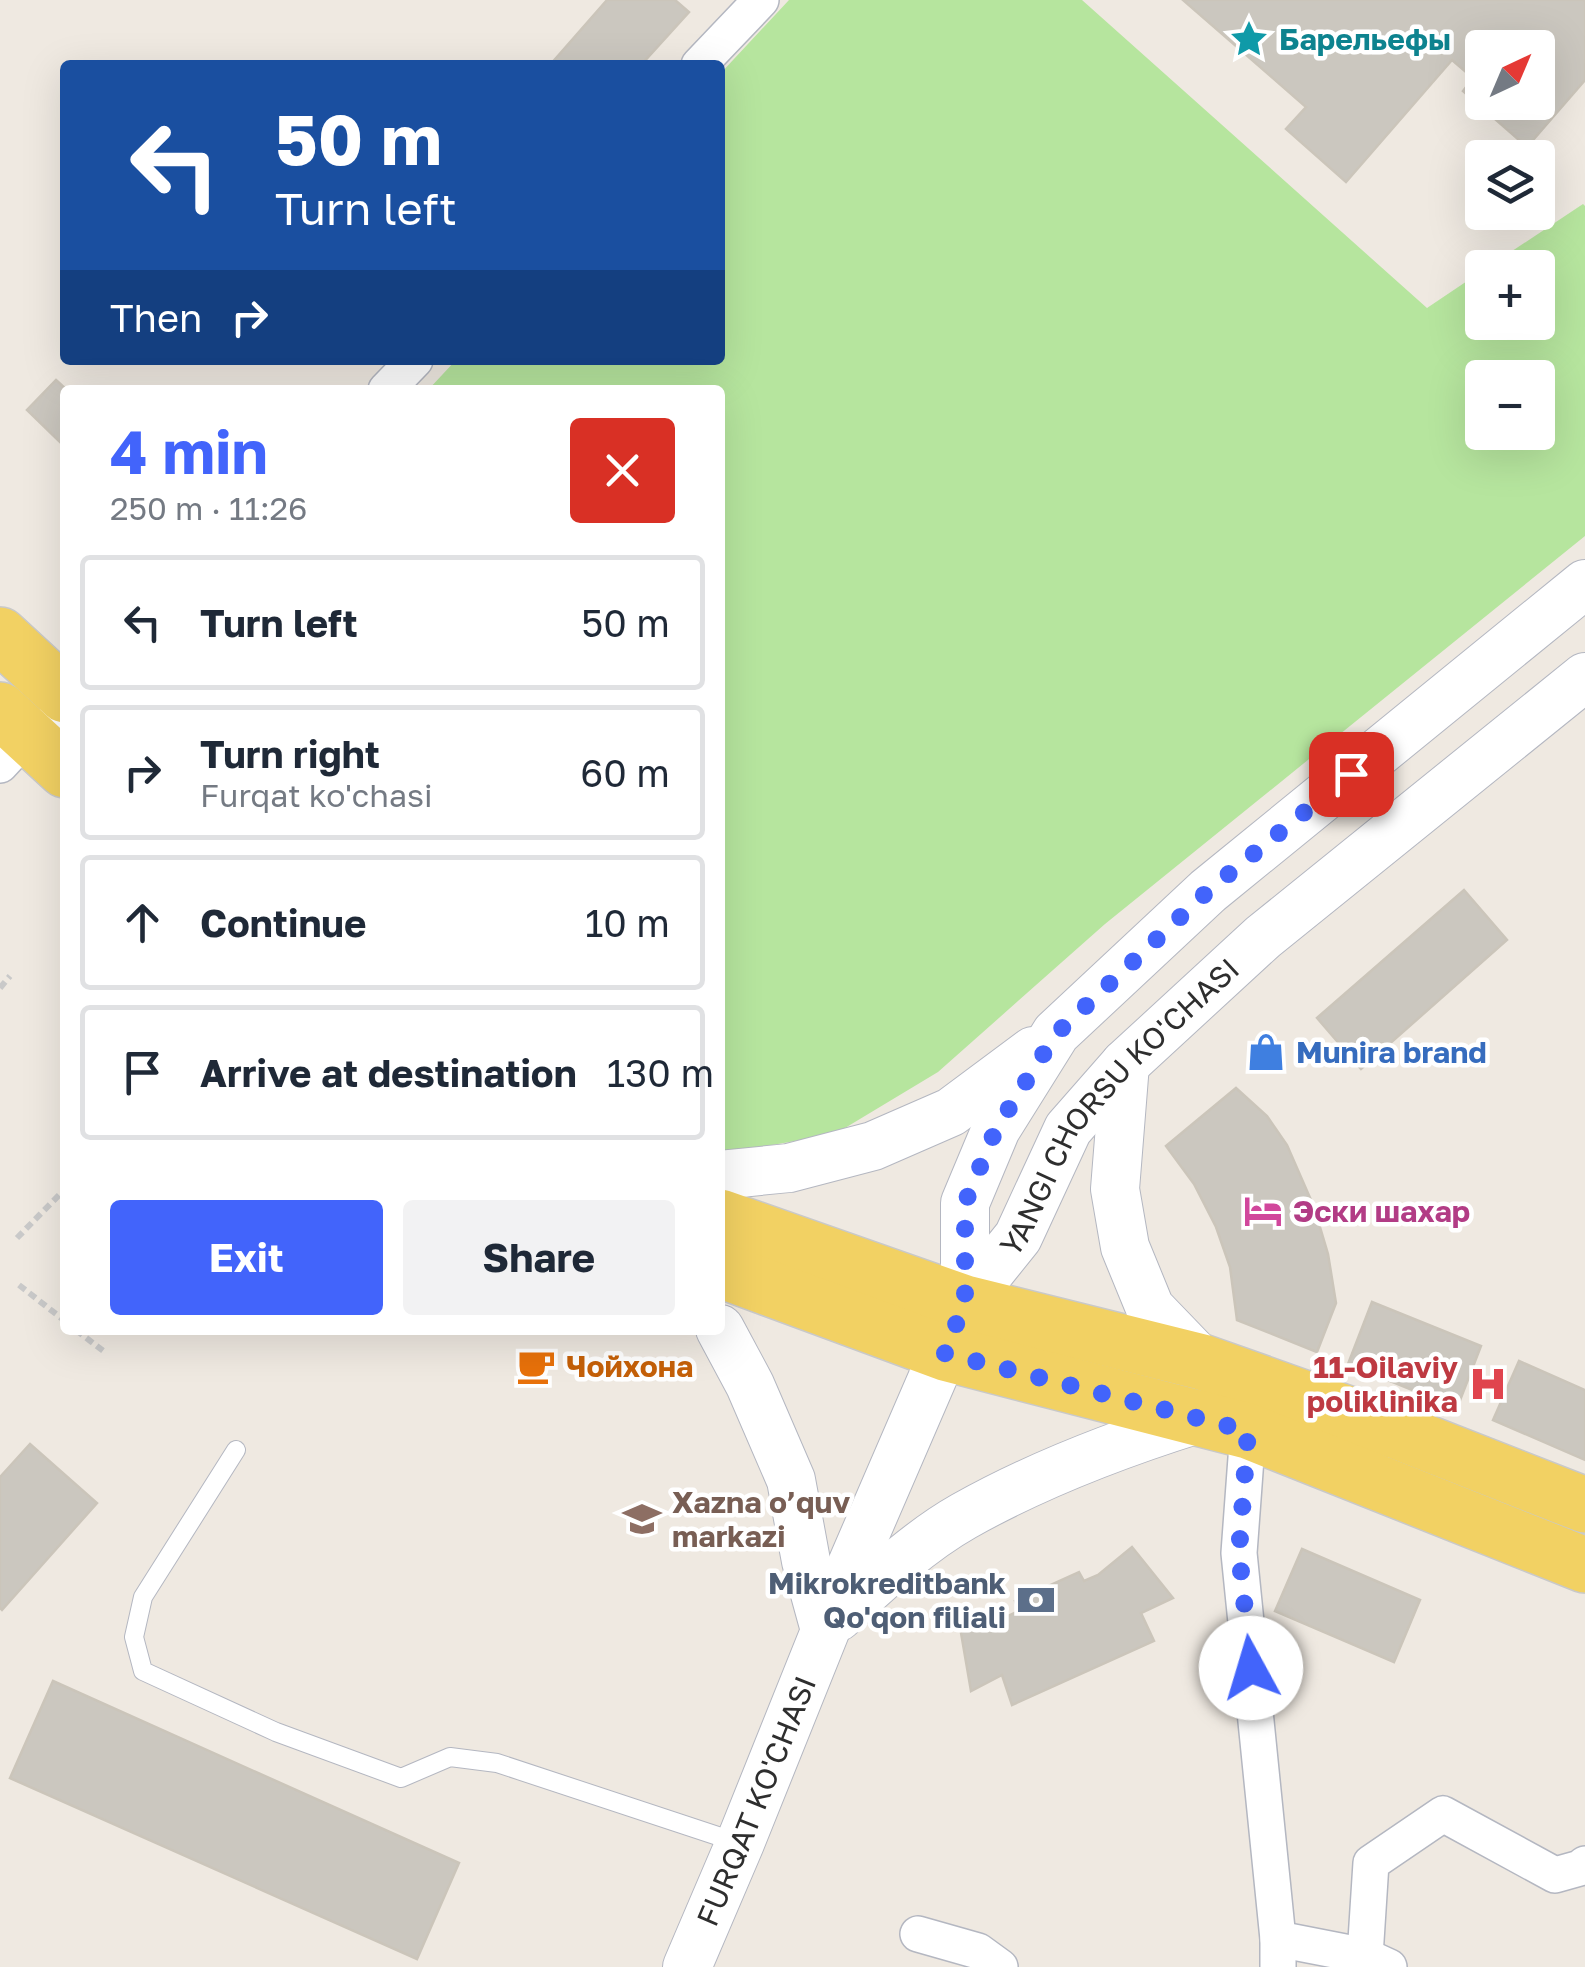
<!DOCTYPE html>
<html lang="en">
<head>
<meta charset="utf-8">
<style>
	:root { --surface:#fff; --page:#f2f2f3; --text:#1f2937; --muted:#747a83; --line:#e0e1e3; --accent:#4264fb }
	body { margin:0; font-family:"Golos Text",sans-serif; background:var(--page); color:var(--text); height:100vh; display:flex; flex-direction:column; font-size:38px; white-space:nowrap }
	* { box-sizing:border-box; margin:0 }
	p { font-size:32px; color:var(--muted) }
	.icon { flex:none; width:55px; height:55px; fill:none; stroke:currentColor; stroke-width:2; stroke-linecap:round; stroke-linejoin:round }
	.map { position:relative; flex:1; overflow:hidden }
	.details { position:absolute; left:60px; top:385px; width:665px; height:950px; display:flex; flex-direction:column; background:var(--surface); border-radius:10px; box-shadow:0 10px 40px #0002 }
	.details>* { flex:none }
	.banner { position:absolute; left:60px; top:60px; width:665px; height:305px; border-radius:10px; box-shadow:0 10px 40px #0002; background:#1a4fa0; color:#fff; overflow:hidden }
	.needle { width:65px; rotate:44deg }
	.tools { position:absolute; left:1465px; top:30px; display:grid; gap:20px }
	.tools a { display:grid; place-items:center; width:90px; height:90px; border-radius:10px; background:var(--surface); box-shadow:0 10px 40px #0002; font-size:50px }
	.pin { position:absolute; display:grid; place-items:center; width:85px; height:85px; color:#fff; margin:-42px; border-radius:20px; box-shadow:0 5px 15px #0006 }
	.me { position:absolute; width:110px; margin:-55px; rotate:354deg; stroke-linejoin:round; filter:drop-shadow(0 0 8px #0008) }
	.turn { display:flex; align-items:center; gap:35px; height:210px; padding:0 50px; font-size:45px }
	.turn .icon { width:130px; height:130px; stroke-width:2.5 }
	.turn b { display:block; font-size:70px; line-height:85px }
	.then { display:flex; align-items:center; height:95px; padding:0 50px; background:#0003; gap:20px; font-size:38px }
	.round { display:grid; place-items:center; flex:none; width:105px; height:105px; border-radius:10px; background:var(--page) }
	.headline { display:flex; align-items:center; justify-content:space-between; height:170px; padding:0 50px }
	h1 { font-size:60px; font-weight:700; line-height:75px; color:var(--accent) }
	.button { display:flex; gap:20px; margin-top:auto; padding:20px 50px }
	.button a { flex:1; height:115px; border-radius:10px; background:var(--accent); color:#fff; font-size:40px; font-weight:700; line-height:115px; text-align:center }
	.button a+a { background:var(--page); color:var(--text) }
	ul { padding:0; list-style:none }
	li { display:flex; align-items:center; gap:30px; height:135px; margin:0 20px 15px; padding:0 30px; border:5px solid var(--line); border-radius:10px }
	li div { flex:1 }
	li b { display:block; font-size:38px }
	li em { font-style:normal }
	.map>svg:first-child { display:block }
	.green { fill:#b6e59e; fill-rule:evenodd }
	.building { fill:#cbc7bf; stroke:#cbc5ba; stroke-width:2.5; fill-rule:evenodd }
	.lines { fill:none; stroke-linecap:round; stroke-linejoin:round }
	.service-casing { stroke:#b4b7c1; stroke-width:20 }
	.minor-casing { stroke:#b4b7c1; stroke-width:38 }
	.secondary-casing { stroke:#b4b7c1; stroke-width:50 }
	.primary-casing { stroke:#c9c9c9; stroke-width:58 }
	.path { stroke:#c9c9c9; stroke-width:6; stroke-dasharray:8 5; stroke-linecap:butt }
	.service { stroke:#fff; stroke-width:18 }
	.minor { stroke:#fff; stroke-width:35 }
	.secondary { stroke:#fff; stroke-width:48 }
	.primary { stroke:#f2d163; stroke-width:55 }
	.route { stroke:#4264fb; stroke-width:18; stroke-dasharray:0 32.4 }
	.labels { text-anchor:middle; dominant-baseline:central; stroke-width:9; stroke-linejoin:round; paint-order:stroke }
	.culture-label { font-size:30px; font-weight:bold; fill:#0d838f; stroke:#fff; text-anchor:start }
	.shop-label { font-size:30px; font-weight:bold; fill:#366cbe; stroke:#fff; text-anchor:start }
	.street-label { font-size:30px; fill:#2e2e2e; stroke:#fff }
	.hotel-label { font-size:30px; font-weight:bold; fill:#b23c85; stroke:#fff; text-anchor:start }
	.food-label { font-size:30px; font-weight:bold; fill:#c56008; stroke:#fff; text-anchor:start }
	.health-label { font-size:30px; font-weight:bold; fill:#be3a42; stroke:#fff; text-anchor:end }
	.education-label { font-size:30px; font-weight:bold; fill:#785e54; stroke:#fff; text-anchor:start }
	.service-label { font-size:30px; font-weight:bold; fill:#4e5e75; stroke:#fff; text-anchor:end }
</style>
</head>
<body>
<div class="map">
<svg width="1585" height="1967" viewBox="0 0 1585 1967">
	<rect width="100%" height="100%" fill="#efe9e1"/>
	<path class="green" d="M789,0h293l345,308 55,-37v51h56v-54l-50,-1 95,-63 2,2v330l-480,388 -167,148 -103,62 -115,20v-764h-292l28,-30h264v-286zM1482,378h56v54h-56z"/>
	<g class="building">
		<polygon points="607,0 675,0 689,12 641,65 550,65"/>
		<path d="M1183,0h402v80l-58,67 -64,-56 10,-13 -21,-18 -106,122 -60,-53 20,-22zM1482,48h56v54h-56z"/>
		<polygon points="56,380 67,390 65,447 27,410"/>
		<polygon points="1464,890 1507,940 1361,1069 1317,1018"/>
		<polygon points="1236,1088 1267,1116 1287,1145 1314,1207 1328,1254 1336,1303 1317,1352 1237,1320 1230,1267 1216,1227 1194,1184 1166,1146"/>
		<polygon points="1372,1302 1481,1346 1457,1408 1348,1364"/>
		<polygon points="1519,1361 1585,1390 1585,1460 1493,1420"/>
		<polygon points="30,1444 97,1503 2,1610 0,1608 0,1477"/>
		<polygon points="1132,1547 1173,1598 1141,1613 1154,1641 1012,1705 1002,1675 971,1691 960,1627 997,1621 1019,1611 1015,1601 1079,1572 1084,1581 1098,1575"/>
		<polygon points="1302,1549 1420,1600 1394,1662 1275,1611"/>
		<polygon points="53,1681 459,1863 417,1959 10,1778"/>
	</g>
	<g class="lines">
		<g class="service-casing">
			<polyline id="service" points="236,1450 143,1597 134,1637 143,1671 276,1732 401,1778 450,1757 497,1763 739,1843"/>
		</g>
		<g class="minor-casing">
			<g id="minor">
				<polyline points="699,65 761,0"/>
				<polyline points="386,390 415,360"/>
				<polyline points="0,765 27,736 65,716"/>
				<polyline points="1248,1431 1239,1553 1278,1939 1278,1967"/>
				<polyline points="918,1934 978,1951 1000,1967"/>
				<polyline points="1278,1939 1365,1956 1389,1967"/>
				<polyline points="1365,1956 1371,1863 1443,1814 1555,1875 1580,1868 1585,1864"/>
			</g>
		</g>
		<g class="secondary-casing">
			<g id="secondary">
				<polyline points="1125,1064 1115,1189 1125,1247 1150,1308 1202,1362"/>
				<polyline points="720,1175 789,1168 873,1146 951,1112 1033,1051"/>
				<polyline points="965,1303 965,1203 996,1129 1056,1033 1208,891 1585,584"/>
				<polyline points="720,1329 750,1385 791,1480 806,1561 825,1630"/>
				<path d="M838,1617c39,-36 80,-75 126,-101 73,-41 154,-72 234,-97"/>
				<path id="s1" d="M687,1967l53,-124 110,-274 115,-266 53,-66 50,-108 57,-65 138,-127 322,-260"/>
			</g>
		</g>
		<g class="primary-casing">
			<g id="primary">
				<polyline points="0,635 65,695"/>
				<polyline points="0,710 65,770"/>
				<polyline points="720,1217 965,1303 1202,1362 1396,1431 1585,1505"/>
				<polyline points="720,1270 945,1353 1248,1431 1585,1565"/>
			</g>
		</g>
		<g class="path">
			<polyline points="0,988 10,976"/>
			<polyline points="17,1238 65,1189"/>
			<polyline points="19,1285 65,1321"/>
			<polyline points="76,1330 106,1353"/>
		</g>
		<use href="#service" class="service"/>
		<use href="#minor" class="minor"/>
		<use href="#secondary" class="secondary"/>
		<use href="#primary" class="primary"/>
	</g>
	<g class="lines">
		<polyline class="route" points="1251,1668 1239,1552 1248,1431 944,1353 965,1303 965,1203 996,1129 1056,1034 1208,891 1351,774"/>
	</g>
	<defs>
		<g id="sight-bare" transform="scale(3)"><path d="M0-6L1.8-2.2L6-1.7L2.9 1.2L3.7 5.4L0 3.3L-3.7 5.4L-2.9 1.2L-6-1.7L-1.8-2.2Z" fill="#0f9aa8" stroke="#fff" stroke-width="2.5" paint-order="stroke"/></g>
		<g id="shop-bare" transform="scale(3)"><path d="M-5-2.5h2.3a2.7 3.5 0 0 1 5.4 0H5L5.5 6h-11ZM-1.5-2.5h3a1.5 2.3 0 0 0-3 0Z" fill="#3f7fe0" stroke="#fff" stroke-width="2.5" paint-order="stroke"/></g>
		<g id="hotel-bare" transform="scale(3)"><path d="M-6-4.5h1.5V1H6V5H4.5V3h-9V5H-6ZM-4 0a1.8 1.8 0 1 1 3.6 0ZM.5 0V-2.5h3Q6-2.5 6 0Z" fill="#d1479c" stroke="#fff" stroke-width="2.5" paint-order="stroke"/></g>
		<g id="cafe-bare" transform="scale(3)"><path d="M-5.5-4.5H6V0H3Q3 3.5 0 3.5H-2.5Q-5.5 3.5-5.5 0ZM3-3.2v2h1.7v-2ZM-6 4.5H4V6H-6Z" fill="#e8710a" stroke="#fff" stroke-width="2.5" paint-order="stroke"/></g>
		<g id="hospital-bare" transform="scale(3)"><path d="M-5-5h3v3.5h4V-5h3V5h-3V1.5h-4V5h-3Z" fill="#e0444e" stroke="#fff" stroke-width="2.5" paint-order="stroke"/></g>
		<g id="school-bare" transform="scale(3)"><path d="M0-5L7-2L0 1L-7-2ZM-4 1L0 2.5L4 1V4Q0 6-4 4Z" fill="#8d6e63" stroke="#fff" stroke-width="2.5" paint-order="stroke"/></g>
		<g id="bank-bare" transform="scale(3)"><path d="M-6-4H6V4H-6ZM0-2.3a2.3 2.3 0 1 0 0 4.6a2.3 2.3 0 1 0 0-4.6Z" fill="#5c6f8a" stroke="#fff" stroke-width="2.5" paint-order="stroke"/></g>
	</defs>
	<g fill-rule="evenodd">
		<use href="#sight-bare" x="1249" y="39"/>
		<use href="#shop-bare" x="1266" y="1052"/>
		<use href="#hotel-bare" x="1263" y="1211"/>
		<use href="#cafe-bare" x="536" y="1366"/>
		<use href="#hospital-bare" x="1488" y="1384"/>
		<use href="#school-bare" x="642" y="1519"/>
		<use href="#bank-bare" x="1036" y="1600"/>
	</g>
	<g class="labels">
		<g class="culture-label">
			<text x="1279" y="39">Барельефы</text>
		</g>
		<g class="shop-label">
			<text x="1296" y="1052">Munira brand</text>
		</g>
		<g class="street-label">
			<text stroke="none"><textPath href="#s1" startOffset="972">YANGI CHORSU KO'CHASI</textPath></text>
			<text stroke="none"><textPath href="#s1" startOffset="180">FURQAT KO'CHASI</textPath></text>
		</g>
		<g class="hotel-label">
			<text x="1293" y="1211">Эски шахар</text>
		</g>
		<g class="food-label">
			<text x="566" y="1366">Чойхона</text>
		</g>
		<g class="health-label">
			<text x="1458" y="1367">11-Oilaviy<tspan x="1458" dy="34">poliklinika</tspan></text>
		</g>
		<g class="education-label">
			<text x="672" y="1502">Xazna o’quv<tspan x="672" dy="34">markazi</tspan></text>
		</g>
		<g class="service-label">
			<text x="1006" y="1583">Mikrokreditbank<tspan x="1006" dy="34">Qo'qon filiali</tspan></text>
		</g>
	</g>
</svg>
<div class="tools">
<a><svg class="needle" viewBox="-14 -14 28 28"><path d="M0-13l5 13h-10z" fill="#e53935"/><path d="M0 13l5-13h-10z" fill="#747a83"/></svg></a>
<a><svg class="icon" aria-label="layers" viewBox="0 0 24 24"><path d="M12 4l9 5-9 5-9-5zM3 14l9 5 9-5"/></svg></a>
<a>+</a>
<a>−</a>
</div>
<div class="pin" style="left:1351px;top:774px;background:#d93025"><svg class="icon" aria-label="arrive" viewBox="0 0 24 24"><path d="M6 21V4h12l-3 4 3 4H6"/></svg></div>
<svg class="me" style="left:1251px;top:1668px" viewBox="-20 -20 40 40"><circle r="19" fill="#fff"/><path d="M0-13L10 11 0 6-10 11z" fill="#4264fb"/></svg>
<div class="banner">
<div class="turn"><svg class="icon" aria-label="left" viewBox="0 0 24 24"><path d="M17 20v-9H6M10 6l-5 5 5 5"/></svg><div><b>50 m</b>Turn left</div></div>
<div class="then">Then<svg class="icon" aria-label="right" viewBox="0 0 24 24"><path d="M7 20v-9h11M14 6l5 5-5 5"/></svg></div>
</div>
<section class="details">
<div class="headline"><div><h1>4 min</h1><p>250 m · 11:26</p></div><a class="round" style="background:#d93025;color:#fff"><svg class="icon" aria-label="close" viewBox="0 0 24 24"><path d="M6 6l12 12M18 6L6 18"/></svg></a></div>
<ul>
<li><svg class="icon" aria-label="left" viewBox="0 0 24 24"><path d="M17 20v-9H6M10 6l-5 5 5 5"/></svg><div><b>Turn left</b></div><em>50 m</em></li>
<li><svg class="icon" aria-label="right" viewBox="0 0 24 24"><path d="M7 20v-9h11M14 6l5 5-5 5"/></svg><div><b>Turn right</b><p>Furqat ko'chasi</p></div><em>60 m</em></li>
<li><svg class="icon" aria-label="ahead" viewBox="0 0 24 24"><path d="M12 20V5M6 11l6-6 6 6"/></svg><div><b>Continue</b></div><em>10 m</em></li>
<li><svg class="icon" aria-label="arrive" viewBox="0 0 24 24"><path d="M6 21V4h12l-3 4 3 4H6"/></svg><div><b>Arrive at destination</b></div><em>130 m</em></li>
</ul>
<div class="button"><a>Exit</a><a>Share</a></div>
</section>
</div>
</body>
</html>
